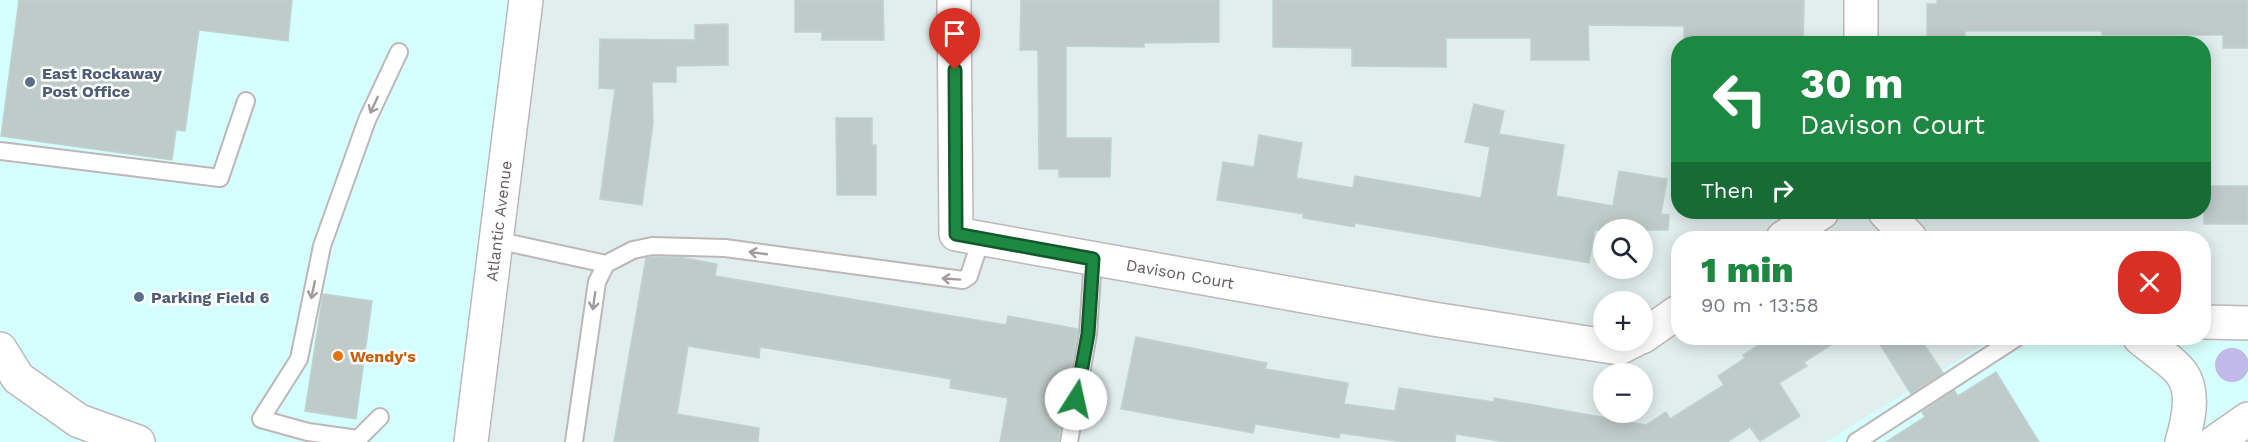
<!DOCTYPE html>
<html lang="en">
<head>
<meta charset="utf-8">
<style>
	:root { --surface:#fff; --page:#f6f6f7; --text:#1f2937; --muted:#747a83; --accent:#1c8842 }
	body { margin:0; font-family:"Work Sans",sans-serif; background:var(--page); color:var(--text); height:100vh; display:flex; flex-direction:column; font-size:22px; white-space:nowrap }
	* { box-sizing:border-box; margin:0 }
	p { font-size:20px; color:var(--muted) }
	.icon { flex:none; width:33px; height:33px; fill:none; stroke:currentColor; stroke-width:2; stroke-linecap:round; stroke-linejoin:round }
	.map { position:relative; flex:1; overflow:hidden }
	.sheet { position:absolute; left:1671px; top:231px; width:540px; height:114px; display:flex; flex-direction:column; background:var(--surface); border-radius:24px; box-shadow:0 3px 15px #0003 }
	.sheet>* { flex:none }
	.top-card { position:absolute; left:1671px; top:36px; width:540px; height:183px; border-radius:24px; box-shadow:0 3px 15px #0003; background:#1c8842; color:#fff; overflow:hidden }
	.fabs { position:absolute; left:1593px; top:219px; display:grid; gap:12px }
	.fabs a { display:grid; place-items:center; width:60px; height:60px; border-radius:50%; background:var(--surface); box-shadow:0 3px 15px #0003; font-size:30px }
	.pin { position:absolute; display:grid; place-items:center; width:51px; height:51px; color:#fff; margin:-62px -26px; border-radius:50% 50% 50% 0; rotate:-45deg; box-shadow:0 0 6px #0007 }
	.pin .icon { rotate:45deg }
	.me { position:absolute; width:66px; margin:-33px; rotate:10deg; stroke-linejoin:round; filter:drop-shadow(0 0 4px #0008) }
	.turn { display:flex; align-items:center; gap:21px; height:126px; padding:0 30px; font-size:27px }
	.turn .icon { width:78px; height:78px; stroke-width:2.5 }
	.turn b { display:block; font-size:42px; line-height:51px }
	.then { display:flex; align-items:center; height:57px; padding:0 30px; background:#0003; gap:12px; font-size:22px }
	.round { display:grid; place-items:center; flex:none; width:63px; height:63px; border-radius:24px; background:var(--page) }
	.head { display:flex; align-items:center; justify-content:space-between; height:102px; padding:0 30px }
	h1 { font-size:36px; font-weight:800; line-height:45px; color:var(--accent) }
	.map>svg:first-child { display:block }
	.commercial { fill:#d5fffc }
	.green { fill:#c1bae9 }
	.building { fill:#bfcbc9; stroke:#bed3d0; stroke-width:1.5 }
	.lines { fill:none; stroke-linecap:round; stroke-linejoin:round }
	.service-casing { stroke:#bfb6b8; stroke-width:20 }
	.minor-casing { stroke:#bfb6b8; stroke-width:36 }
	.secondary-casing { stroke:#c1b6b9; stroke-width:36 }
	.service { stroke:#fff; stroke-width:16 }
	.minor { stroke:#fff; stroke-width:33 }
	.secondary { stroke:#fff; stroke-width:33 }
	.oneway { stroke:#a19b9d }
	.route-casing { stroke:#12582b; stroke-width:15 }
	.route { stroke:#1c8842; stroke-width:10 }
	.service-dot { fill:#5c6f8a; stroke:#fff; stroke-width:2 }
	.food-dot { fill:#e8710a; stroke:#fff; stroke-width:2 }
	.labels { text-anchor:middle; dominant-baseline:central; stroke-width:5; stroke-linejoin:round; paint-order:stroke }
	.service-label { font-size:16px; font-weight:bold; fill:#4e5e75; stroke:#fff; text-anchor:start }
	.street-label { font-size:16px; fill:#63595c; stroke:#fff }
	.food-label { font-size:16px; font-weight:bold; fill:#c56008; stroke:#fff; text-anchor:start }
</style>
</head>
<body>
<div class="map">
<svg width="2248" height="442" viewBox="0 0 2248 442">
	<rect width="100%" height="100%" fill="#e0eeed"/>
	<g class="commercial">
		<polygon points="0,0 510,0 471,442 0,442"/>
		<polygon points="2248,324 2248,442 1826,442 1994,338 2204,338"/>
	</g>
	<circle class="green" cx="2232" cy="365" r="17"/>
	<g class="building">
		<polygon points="19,0 292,0 288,41 199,30 185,131 176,130 172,160 1,136"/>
		<polygon points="795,0 883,0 884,40 822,40 822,32 795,32"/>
		<polygon points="1021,0 1219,0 1219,42 1144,43 1144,47 1066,46 1066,138 1111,138 1110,177 1059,177 1059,169 1039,169 1038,50 1020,50"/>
		<polygon points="1273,0 1804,0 1803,44 1705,44 1705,40 1684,39 1684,26 1588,25 1589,60 1531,60 1531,38 1446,38 1446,67 1352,66 1352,48 1273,47"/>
		<polygon points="1937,0 2248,0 2248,48 2223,48 2223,35 2102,35 2102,31 1965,31 1965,44 1927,44 1927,4 1937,4"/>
		<polygon points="728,24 728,65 676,66 676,82 652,82 653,123 642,205 600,199 615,89 599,88 600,39 695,40 695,25"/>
		<polygon points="1474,104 1504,111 1499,134 1564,145 1556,196 1613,206 1619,171 1667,179 1661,214 1669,215 1668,230 1595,230 1589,263 1355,223 1354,227 1303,218 1304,214 1217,200 1223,162 1254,167 1259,135 1302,143 1296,178 1353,188 1355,176 1481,198 1490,147 1465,142"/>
		<polygon points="836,118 872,118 872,145 876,145 876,195 837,195"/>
		<rect x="2204" y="186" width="44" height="38"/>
		<polygon points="653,257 680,257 717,264 715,276 1006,325 1008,316 1078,329 1058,442 1000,442 1008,398 950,388 951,379 760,347 759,358 688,346 677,414 759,428 758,442 614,442 646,258"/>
		<polygon points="323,294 372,301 356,419 305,411"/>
		<polygon points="1136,337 1267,363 1265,369 1348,383 1344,404 1395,411 1399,388 1494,402 1494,398 1646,425 1666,412 1670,419 1724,385 1718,376 1745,358 1743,355 1770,338 1842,338 1804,362 1807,366 1779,383 1800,416 1760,441 1750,427 1727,442 1506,442 1456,434 1455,442 1404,442 1340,433 1339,438 1255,424 1253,433 1121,409"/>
		<polygon points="1876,338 1920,338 1943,373 1911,394"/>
		<polygon points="1996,372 2039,442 1886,442 1925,417 1922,412 1954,390 1958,396"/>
	</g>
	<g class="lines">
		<g class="service-casing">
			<g id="service">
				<polyline points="0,151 220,178 246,101"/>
				<polyline points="496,240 606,264"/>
				<polyline points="380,417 358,439 308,432 261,419 299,359 322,246 367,120 399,52"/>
				<polyline points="574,442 597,282 606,264 633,250 652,246 725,248 963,280 969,276 981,239"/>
				<polyline points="1069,442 1088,334 1093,259"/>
				<polyline points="1856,442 2016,338"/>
			</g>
		</g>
		<g class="minor-casing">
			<g id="minor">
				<polyline points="954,0 956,234 1433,319 1619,348 1635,340"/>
				<polyline points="1861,44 1861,0"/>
				<polyline points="1885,212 1910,238"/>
				<polyline points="1783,238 1822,212"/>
				<polyline points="2204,322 2248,323"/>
				<polyline points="1642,337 1678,312"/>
				<path d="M2140,338c11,10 34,24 42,36 13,18 6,48 0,68"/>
				<polyline points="2215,442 2248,419"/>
			</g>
		</g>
		<g class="secondary-casing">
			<g id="secondary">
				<polyline points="0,349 18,378 79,421 138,442"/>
				<polyline points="471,442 526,0"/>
			</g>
		</g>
		<use href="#service" class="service"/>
		<use href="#minor" class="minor"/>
		<use href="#secondary" class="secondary"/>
	</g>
	<defs><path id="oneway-shaft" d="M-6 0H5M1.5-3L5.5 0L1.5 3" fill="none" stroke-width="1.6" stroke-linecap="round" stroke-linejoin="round" transform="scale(1.5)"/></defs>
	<g class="oneway">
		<use href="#oneway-shaft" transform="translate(374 105) rotate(115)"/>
		<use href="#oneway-shaft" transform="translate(758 253) rotate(-172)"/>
		<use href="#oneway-shaft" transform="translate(951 279) rotate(-176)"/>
		<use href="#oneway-shaft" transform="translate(313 290) rotate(102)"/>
		<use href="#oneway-shaft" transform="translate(594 301) rotate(98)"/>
	</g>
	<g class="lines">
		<g class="route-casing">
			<polyline id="route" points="955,70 956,234 1093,259 1088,334 1076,399"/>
		</g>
		<use href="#route" class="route"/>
	</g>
	<g class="service-dot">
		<circle cx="30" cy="82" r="6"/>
		<circle cx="139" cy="297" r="6"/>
	</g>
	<circle class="food-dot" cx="338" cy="356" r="6"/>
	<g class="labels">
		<g class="service-label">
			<text x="42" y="73">East Rockaway<tspan x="42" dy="18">Post Office</tspan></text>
			<text x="151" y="297">Parking Field 6</text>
		</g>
		<g class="street-label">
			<text transform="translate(499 221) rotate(-83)">Atlantic Avenue</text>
			<text transform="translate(1180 274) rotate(10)">Davison Court</text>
		</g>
		<g class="food-label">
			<text x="350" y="356">Wendy's</text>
		</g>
	</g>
</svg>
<div class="fabs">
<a><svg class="icon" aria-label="search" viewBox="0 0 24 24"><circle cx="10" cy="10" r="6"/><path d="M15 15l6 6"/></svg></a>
<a>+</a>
<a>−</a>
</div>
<div class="pin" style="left:955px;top:70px;background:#d93025"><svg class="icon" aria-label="arrive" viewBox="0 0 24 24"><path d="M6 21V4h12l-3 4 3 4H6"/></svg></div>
<svg class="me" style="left:1076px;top:399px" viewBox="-20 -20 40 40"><circle r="19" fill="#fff"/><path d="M0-13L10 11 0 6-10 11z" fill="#1c8842"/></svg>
<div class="top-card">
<div class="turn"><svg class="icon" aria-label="left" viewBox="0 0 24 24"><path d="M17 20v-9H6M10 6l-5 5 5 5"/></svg><div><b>30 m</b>Davison Court</div></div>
<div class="then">Then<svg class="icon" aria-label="right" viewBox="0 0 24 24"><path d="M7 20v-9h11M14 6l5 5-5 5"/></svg></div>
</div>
<section class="sheet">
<div class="head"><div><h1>1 min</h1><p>90 m · 13:58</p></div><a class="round" style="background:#d93025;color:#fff"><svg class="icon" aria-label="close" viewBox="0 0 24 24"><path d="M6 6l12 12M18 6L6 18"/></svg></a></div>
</section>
</div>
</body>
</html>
